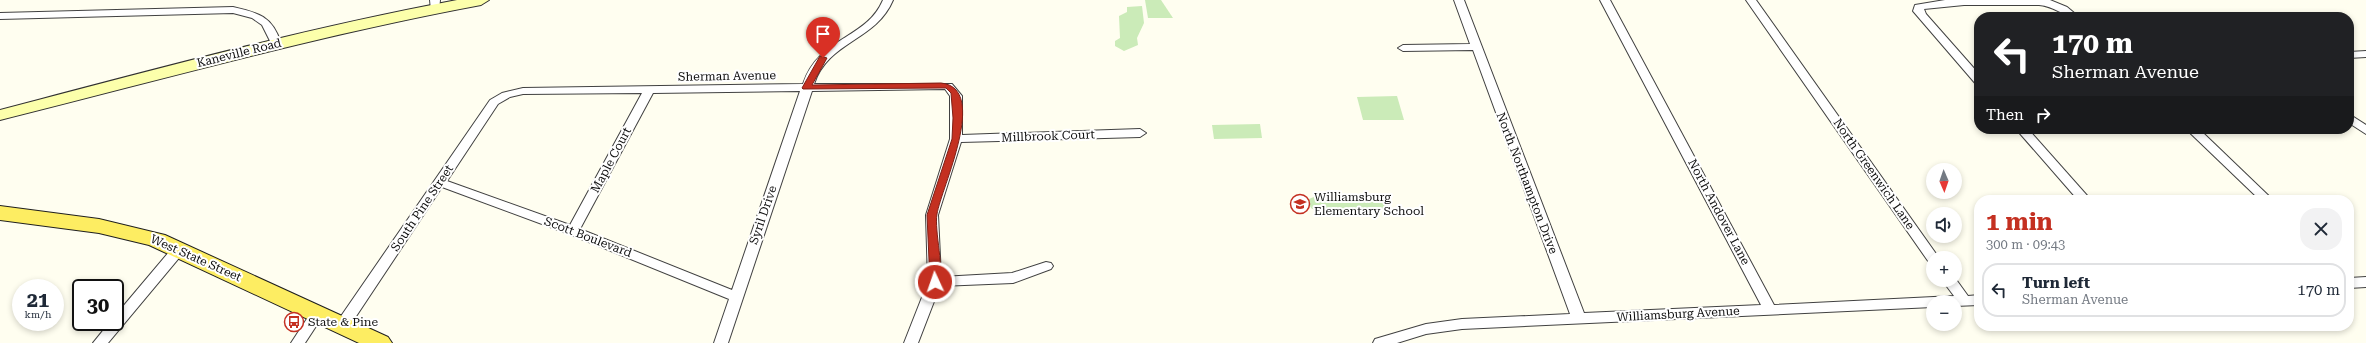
<!DOCTYPE html>
<html lang="en">
<head>
<meta charset="utf-8">
<style>
	:root { --surface:#fff; --page:#f2f2f3; --text:#1f2937; --muted:#747a83; --line:#e0e1e3; --accent:#c43021 }
	body { margin:0; font-family:"Roboto Serif",serif; background:var(--page); color:var(--text); height:100vh; display:flex; flex-direction:column; font-size:15px; white-space:nowrap }
	* { box-sizing:border-box; margin:0 }
	p { font-size:13px; color:var(--muted) }
	.icon { flex:none; width:22px; height:22px; fill:none; stroke:currentColor; stroke-width:2; stroke-linecap:round; stroke-linejoin:round }
	.map { position:relative; flex:1; overflow:hidden }
	.sheet { position:absolute; left:1974px; top:195px; width:380px; height:136px; display:flex; flex-direction:column; background:var(--surface); border-radius:16px; box-shadow:0 2px 6px #0003 }
	.sheet>* { flex:none }
	.guide { position:absolute; left:1974px; top:12px; width:380px; height:122px; border-radius:16px; box-shadow:0 2px 6px #0003; background:#202124; color:#fff; overflow:hidden }
	.needle { width:26px; rotate:178deg }
	.controls { position:absolute; left:1926px; top:163px; display:grid; gap:8px }
	.controls a { display:grid; place-items:center; width:36px; height:36px; border-radius:50%; background:var(--surface); box-shadow:0 2px 6px #0003; font-size:20px }
	.speed { position:absolute; left:12px; top:279px; display:flex; gap:8px; font-size:20px; font-weight:700; text-align:center }
	.speed>* { display:grid; place-content:center; width:52px; height:52px; border-radius:50%; background:var(--surface); box-shadow:0 2px 6px #0003; line-height:1 }
	.speed small { font-size:10px; font-weight:400 }
	.speed .limit { border:2px solid #111; border-radius:6px; background:#fff; color:#111 }
	.pin { position:absolute; display:grid; place-items:center; width:34px; height:34px; color:#fff; margin:-41px -17px; border-radius:50% 50% 50% 0; rotate:-45deg; box-shadow:0 0 4px #0007 }
	.pin .icon { rotate:45deg }
	.me { position:absolute; width:44px; margin:-22px; rotate:357deg; stroke-linejoin:round; filter:drop-shadow(0 0 3px #0008) }
	.turn { display:flex; align-items:center; gap:14px; height:84px; padding:0 12px; font-size:18px }
	.turn .icon { width:52px; height:52px; stroke-width:2.5 }
	.turn b { display:block; font-size:28px; line-height:34px }
	.then { display:flex; align-items:center; height:38px; padding:0 12px; background:#0003; gap:8px; font-size:15px }
	.round { display:grid; place-items:center; flex:none; width:42px; height:42px; border-radius:16px; background:var(--page) }
	.summary { display:flex; align-items:center; justify-content:space-between; height:68px; padding:0 12px }
	h1 { font-size:24px; font-weight:700; line-height:30px; color:var(--accent) }
	ul { padding:0; list-style:none }
	li { display:flex; align-items:center; gap:12px; height:54px; margin:0 8px 6px; padding:0 4px; border:2px solid var(--line); border-radius:16px }
	li div { flex:1 }
	li b { display:block; font-size:15px }
	li em { font-style:normal }
	.map>svg:first-child { display:block }
	.green { fill:#cbebb8 }
	.lines { fill:none; stroke-linecap:round; stroke-linejoin:round }
	.street-casing { stroke:#414141; stroke-width:2 }
	.secondary-casing { stroke:#303030; stroke-width:2 }
	.primary-casing { stroke:#1f1f1f; stroke-width:2 }
	.street { fill:#fff; fill-rule:evenodd }
	.secondary { fill:#fcffab; fill-rule:evenodd }
	.primary { fill:#fded62; fill-rule:evenodd }
	.route { fill:#c43021; stroke:#7f1f15 }
	.labels { text-anchor:middle; dominant-baseline:central; stroke-width:4; stroke-linejoin:round; paint-order:stroke }
	.street-label { font-size:12px; fill:#0e0e0e; stroke:#fff }
	.poi-label { font-size:12px; fill:#0e0e0e; stroke:#fff; text-anchor:start }
</style>
</head>
<body>
<div class="map">
<svg width="2366" height="343" viewBox="0 0 2366 343">
	<rect width="100%" height="100%" fill="#fffef0"/>
	<g class="green">
		<polygon points="1145,0 1161,0 1173,18 1148,18"/>
		<polygon points="1142,6 1144,23 1137,38 1138,45 1124,51 1115,46 1115,41 1120,38 1119,16 1127,12 1127,7"/>
		<polygon points="1397,96 1404,120 1363,120 1357,97"/>
		<polygon points="1260,124 1262,138 1214,139 1212,125"/>
		<polygon points="1316,196 1380,196 1389,202 1386,208 1383,209 1319,210 1312,209 1307,202 1309,199"/>
	</g>
	<g class="lines">
		<g class="street-casing">
			<g id="street">
				<polygon points="430,0 440,0 439,10 431,10"/>
				<path d="M883,0h10c-17,41 -65,41 -79,84h138l10,12v39l178,-6 6,4 -6,4 -179,5 -23,73 3,62 71,-4 34,-11 5,1 2,3 -2,3 -38,14 -73,3 -22,57h-14l24,-61 -2,-67 24,-76v-43l-5,-7 -133,2 -84,252h-14l15,-44 -160,-65 -127,-47 -95,143h-10l-2,-4 2,-4 153,-222 12,-7 21,-5 280,-4c16,-48 63,-44 80,-84zM800,91l-68,199 -152,-61 73,-136zM642,93l-72,132 -123,-44 51,-77 12,-7 13,-3z"/>
				<polygon points="1454,0 1464,0 1584,313 1761,305 1600,0 1610,0 1774,305 1954,296 1942,280 1955,280 1955,278 1968,296 1979,295 1979,305 1955,306 1955,302 1933,302 1933,307 1462,329 1426,334 1397,343 1373,343 1375,339 1426,324 1462,319 1570,314 1473,50 1403,51 1398,48 1403,45 1470,44"/>
				<polygon points="1746,0 1756,0 1939,258 1933,258 1933,262 1928,261"/>
				<path d="M1945,0h105l17,7 12,10c-15,0 -25,-11 -40,-12h-75l-40,4 2,5 53,60v10l-4,-1 -62,-72 2,-6z"/>
				<path d="M233,7c26,6 39,9 48,36l-1,2h-8l-10,-20 -10,-7 -19,-5 -233,6v-6z"/>
				<polygon points="2366,51 2366,57 2349,58 2349,52"/>
				<polygon points="2349,114 2366,125 2366,134 2349,123"/>
				<polygon points="2016,129 2028,129 2091,200 2078,200"/>
				<polygon points="2186,129 2199,129 2273,200 2260,200"/>
				<polygon points="179,245 184,246 185,249 184,252 108,343 93,343 110,322 115,322 115,316 174,246"/>
				<polygon points="2366,277 2366,287 2349,288 2349,278"/>
				<polygon points="317,309 322,311 324,314 305,343 291,343 312,311"/>
			</g>
		</g>
		<g class="secondary-casing">
			<path id="secondary" d="M457,0h32l-8,5c-162,30 -321,75 -481,115v-10c152,-40 303,-81 457,-110z"/>
		</g>
		<g class="primary-casing">
			<polygon id="primary" points="0,206 99,219 165,235 388,337 392,343 359,343 149,245 99,233 0,220"/>
		</g>
		<use href="#street" class="street"/>
		<use href="#secondary" class="secondary"/>
		<use href="#primary" class="primary"/>
	</g>
	<path class="route" d="M820,56l7,2 -15,27 129,-2c49,5 0,105 -4,131 -3,16 8,58 2,70h-7l-2,-2 -3,-67 25,-76 1,-21 -2,-25 -5,-5h-5l-138,1 -1,-1z"/>
	<defs>
		<g id="school-ring" transform="scale(1)"><circle r="9.5" fill="#fff" stroke="#c43021" stroke-width="1.5"/><path d="M0-5L7-2L0 1L-7-2ZM-4 1L0 2.5L4 1V4Q0 6-4 4Z" fill="#c43021"/></g>
		<g id="bus-ring" transform="scale(1)"><circle r="9.5" fill="#fff" stroke="#c43021" stroke-width="1.5"/><path d="M-5-6H5V4H4V6H2V4H-2V6H-4V4H-5ZM-3.5-4V0h7V-4ZM-3.5 1.2v1.5H-2V1.2ZM2 1.2v1.5H3.5V1.2Z" fill="#c43021"/></g>
	</defs>
	<g fill-rule="evenodd">
		<use href="#school-ring" x="1300" y="204"/>
		<use href="#bus-ring" x="294" y="322"/>
	</g>
	<g class="labels">
		<g class="street-label">
			<text transform="translate(239 53) rotate(-14)">Kaneville Road</text>
			<text transform="translate(727 76) rotate(-1)">Sherman Avenue</text>
			<text transform="translate(1048 136) rotate(-2)">Millbrook Court</text>
			<text transform="translate(611 160) rotate(-62)">Maple Court</text>
			<text transform="translate(1874 174) rotate(55)">North Greenwich Lane</text>
			<text transform="translate(1527 183) rotate(69)">North Northampton Drive</text>
			<text transform="translate(422 208) rotate(-56)">South Pine Street</text>
			<text transform="translate(1719 212) rotate(62)">North Andover Lane</text>
			<text transform="translate(763 215) rotate(-71)">Syril Drive</text>
			<text transform="translate(588 237) rotate(21)">Scott Boulevard</text>
			<text transform="translate(196 258) rotate(24)">West State Street</text>
			<text transform="translate(1678 314) rotate(-3)">Williamsburg Avenue</text>
		</g>
		<g class="poi-label">
			<text x="1314" y="197">Williamsburg<tspan x="1314" dy="14">Elementary School</tspan></text>
			<text x="308" y="322">State &amp; Pine</text>
		</g>
	</g>
</svg>
<div class="controls">
<a><svg class="needle" viewBox="-14 -14 28 28"><path d="M0-13l5 13h-10z" fill="#e53935"/><path d="M0 13l5-13h-10z" fill="#747a83"/></svg></a>
<a><svg class="icon" aria-label="sound" viewBox="0 0 24 24"><path d="M4 9h4l5-4v14l-5-4H4zM17 9q2 3 0 6"/></svg></a>
<a>+</a>
<a>−</a>
</div>
<div class="speed"><div>21<small>km/h</small></div><div class="limit">30</div></div>
<div class="pin" style="left:823px;top:58px;background:#d93025"><svg class="icon" aria-label="arrive" viewBox="0 0 24 24"><path d="M6 21V4h12l-3 4 3 4H6"/></svg></div>
<svg class="me" style="left:935px;top:282px" viewBox="-20 -20 40 40"><circle r="17" fill="#c43021" stroke="#fff" stroke-width="3"/><path d="M0-11L8 9 0 5-8 9z" fill="#fff"/></svg>
<div class="guide">
<div class="turn"><svg class="icon" aria-label="left" viewBox="0 0 24 24"><path d="M17 20v-9H6M10 6l-5 5 5 5"/></svg><div><b>170 m</b>Sherman Avenue</div></div>
<div class="then">Then<svg class="icon" aria-label="right" viewBox="0 0 24 24"><path d="M7 20v-9h11M14 6l5 5-5 5"/></svg></div>
</div>
<section class="sheet">
<div class="summary"><div><h1>1 min</h1><p>300 m · 09:43</p></div><a class="round"><svg class="icon" aria-label="close" viewBox="0 0 24 24"><path d="M6 6l12 12M18 6L6 18"/></svg></a></div>
<ul>
<li><svg class="icon" aria-label="left" viewBox="0 0 24 24"><path d="M17 20v-9H6M10 6l-5 5 5 5"/></svg><div><b>Turn left</b><p>Sherman Avenue</p></div><em>170 m</em></li>
</ul>
</section>
</div>
</body>
</html>
